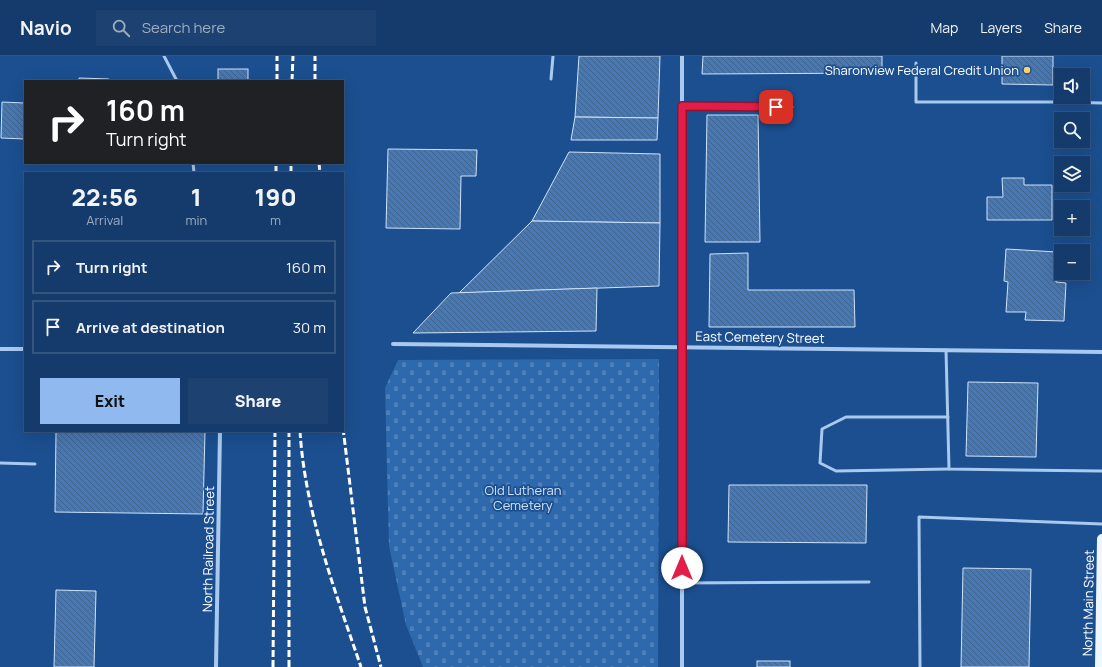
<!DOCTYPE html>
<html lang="en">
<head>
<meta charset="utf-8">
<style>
	:root { --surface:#143b6b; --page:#1d4271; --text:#f1f3f6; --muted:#9dadc1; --line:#33557e; --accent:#90b9f0 }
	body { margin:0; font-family:Manrope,sans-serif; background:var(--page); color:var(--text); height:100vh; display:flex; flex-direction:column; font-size:15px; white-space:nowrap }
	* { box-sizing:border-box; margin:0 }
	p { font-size:13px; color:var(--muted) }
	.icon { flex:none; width:22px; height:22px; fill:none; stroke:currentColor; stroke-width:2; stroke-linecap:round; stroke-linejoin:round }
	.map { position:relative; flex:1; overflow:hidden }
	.drawer { position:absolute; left:24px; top:116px; width:320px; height:260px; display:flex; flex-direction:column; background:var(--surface); border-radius:0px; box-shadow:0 4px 16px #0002,0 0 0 1px var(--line) }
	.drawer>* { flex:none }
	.guide { position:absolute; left:24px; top:24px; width:320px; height:84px; border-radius:0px; box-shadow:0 4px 16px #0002,0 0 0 1px var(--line); background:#202124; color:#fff; overflow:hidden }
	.controls { position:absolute; left:1054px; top:12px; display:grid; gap:8px }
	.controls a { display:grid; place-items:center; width:36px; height:36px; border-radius:0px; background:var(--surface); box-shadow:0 4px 16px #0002,0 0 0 1px var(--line); font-size:20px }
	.pin { position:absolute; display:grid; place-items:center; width:34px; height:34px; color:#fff; margin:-17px; border-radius:8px; box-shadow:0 2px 6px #0006 }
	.me { position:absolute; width:44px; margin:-22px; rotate:0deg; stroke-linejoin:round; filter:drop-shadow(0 0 3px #0008) }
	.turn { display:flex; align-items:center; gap:14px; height:84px; padding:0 16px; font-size:18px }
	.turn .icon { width:52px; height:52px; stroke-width:2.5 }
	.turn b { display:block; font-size:28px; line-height:34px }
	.eta { display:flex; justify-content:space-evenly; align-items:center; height:68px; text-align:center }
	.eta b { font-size:24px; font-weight:800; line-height:28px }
	.primary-button { display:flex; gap:8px; margin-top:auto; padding:8px 16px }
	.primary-button a { flex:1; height:46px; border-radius:0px; background:var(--accent); color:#111; font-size:16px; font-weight:800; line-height:46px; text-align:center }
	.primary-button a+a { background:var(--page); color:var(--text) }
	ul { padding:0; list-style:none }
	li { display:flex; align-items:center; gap:12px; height:54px; margin:0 8px 6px; padding:0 8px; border:2px solid var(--line); border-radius:0px }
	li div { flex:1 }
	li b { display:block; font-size:15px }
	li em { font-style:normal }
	header { display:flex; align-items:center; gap:24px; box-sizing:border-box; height:56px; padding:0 20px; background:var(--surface); border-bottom:1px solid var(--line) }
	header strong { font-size:19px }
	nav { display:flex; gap:22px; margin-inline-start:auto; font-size:14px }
	.search { width:280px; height:36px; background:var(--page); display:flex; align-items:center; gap:10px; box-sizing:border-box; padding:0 14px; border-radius:0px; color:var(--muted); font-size:15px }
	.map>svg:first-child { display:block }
	.cemetery { fill:url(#cemetery-stones) }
	.building { fill:url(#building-back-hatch); stroke:#cfe3fa }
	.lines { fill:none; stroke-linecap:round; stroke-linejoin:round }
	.service { stroke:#a9c9ee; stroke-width:3 }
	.minor { stroke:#a9c9ee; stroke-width:4 }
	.primary { stroke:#f0f6ff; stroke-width:10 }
	.rail { stroke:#fff; stroke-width:3; stroke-dasharray:7 3; stroke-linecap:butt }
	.route-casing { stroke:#92132f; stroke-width:10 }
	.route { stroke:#e11d48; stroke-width:7 }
	.poi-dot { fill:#ffd166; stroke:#1b4f8f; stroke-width:1.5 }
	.labels { text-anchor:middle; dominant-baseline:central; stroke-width:3.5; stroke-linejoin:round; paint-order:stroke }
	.poi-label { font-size:13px; fill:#fff; stroke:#1b4f8f; text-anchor:end }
	.street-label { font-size:13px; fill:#fff; stroke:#1b4f8f }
	.park-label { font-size:13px; fill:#cfe3fa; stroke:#1b4f8f }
</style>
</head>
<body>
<header>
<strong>Navio</strong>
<div class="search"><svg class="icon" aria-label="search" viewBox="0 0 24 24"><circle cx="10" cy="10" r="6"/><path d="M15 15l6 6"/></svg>Search here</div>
<nav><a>Map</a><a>Layers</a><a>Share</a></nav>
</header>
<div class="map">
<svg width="1102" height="611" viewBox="0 0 1102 611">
	<defs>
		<pattern id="cemetery-stones" width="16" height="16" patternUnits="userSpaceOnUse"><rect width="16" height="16" fill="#2e69ad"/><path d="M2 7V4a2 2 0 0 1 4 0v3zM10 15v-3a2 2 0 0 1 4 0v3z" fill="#4d80b9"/></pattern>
		<pattern id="building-back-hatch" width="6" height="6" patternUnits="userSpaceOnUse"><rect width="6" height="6" fill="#4478b7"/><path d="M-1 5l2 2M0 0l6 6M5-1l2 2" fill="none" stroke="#486282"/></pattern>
	</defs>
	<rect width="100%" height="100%" fill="#1b4f8f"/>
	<polygon class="cemetery" points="659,303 658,611 423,611 406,569 389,490 385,332 398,304"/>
	<g class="building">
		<polygon points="579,0 660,0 658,62 575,61"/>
		<polygon points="703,0 882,0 882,17 702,18"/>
		<polygon points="1002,0 1053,0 1053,29 1002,28"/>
		<rect x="218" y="13" width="30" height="12"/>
		<polygon points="79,22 109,23 109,25 79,25"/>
		<polygon points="2,46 25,47 25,83 1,82"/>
		<polygon points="707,59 758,59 760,186 705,186"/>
		<polygon points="575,61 658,62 657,84 571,84"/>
		<polygon points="388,93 477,94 476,120 461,120 460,173 386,172"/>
		<polygon points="569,96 660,98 660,167 532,165"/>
		<polygon points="1002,122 1024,122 1024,129 1052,129 1052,164 987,164 987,141 1003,141"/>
		<polygon points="532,165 660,167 659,230 459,237"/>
		<polygon points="1006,193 1057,196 1056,226 1066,227 1064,265 1025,264 1026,256 1006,256 1008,226 1004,225"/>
		<polygon points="748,197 748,234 854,234 855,271 709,271 710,198"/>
		<polygon points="597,232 596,275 413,277 451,237"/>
		<polygon points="968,326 1038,327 1036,401 966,400"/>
		<polygon points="56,375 205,375 203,458 55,456"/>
		<polygon points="729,429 867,429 866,487 728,486"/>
		<polygon points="963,512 1031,513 1029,611 961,611"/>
		<polygon points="56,534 96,535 94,611 54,611"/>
		<rect x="757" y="605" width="33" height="6"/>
	</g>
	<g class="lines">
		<g class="service">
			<polyline points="164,0 177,25"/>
			<polyline points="916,7 916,46 1063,46 1102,47"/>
			<polyline points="551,23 553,0"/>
			<polyline points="683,50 792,51"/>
			<polyline points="193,107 194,117"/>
			<polyline points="946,294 949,413 1102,415"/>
			<polyline points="948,361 846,361 822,373 820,407 836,415 949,413"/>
			<polyline points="0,407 35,408"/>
			<polyline points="682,527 869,526"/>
			<polyline points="920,611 919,461 1102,468"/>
		</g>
		<g class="minor">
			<polyline points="393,288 1102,296"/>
			<polyline points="0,293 25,293"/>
			<polyline points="216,611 220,375"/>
			<polyline points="682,611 682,0"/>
		</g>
		<polyline class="primary" points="1100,611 1102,483"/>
		<g class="rail">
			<polyline points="277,25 277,0"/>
			<polyline points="292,25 293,0"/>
			<polyline points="315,25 315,0"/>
			<polyline points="319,107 320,117"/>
			<polyline points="276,117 276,107"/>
			<polyline points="291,117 291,107"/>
			<polyline points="343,372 365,551 381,611"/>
			<path d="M300,375c5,81 35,160 61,236"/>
			<polyline points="273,611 275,375"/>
			<polyline points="289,611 289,375"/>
		</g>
	</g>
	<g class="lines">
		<g class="route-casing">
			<polyline id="route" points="682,512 682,50 776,51"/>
		</g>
		<use href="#route" class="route"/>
	</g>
	<circle class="poi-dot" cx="1027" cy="14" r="4"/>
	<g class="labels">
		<g class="poi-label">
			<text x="1019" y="14">Sharonview Federal Credit Union</text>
		</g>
		<g class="street-label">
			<text transform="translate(760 281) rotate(1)">East Cemetery Street</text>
			<text transform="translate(208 493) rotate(-89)">North Railroad Street</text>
			<text transform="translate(1088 547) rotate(-89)">North Main Street</text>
		</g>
		<g class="park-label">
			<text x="523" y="434">Old Lutheran<tspan x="523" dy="15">Cemetery</tspan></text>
		</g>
	</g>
</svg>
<div class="controls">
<a><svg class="icon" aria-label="sound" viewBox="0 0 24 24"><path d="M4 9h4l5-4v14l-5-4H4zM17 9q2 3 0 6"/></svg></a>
<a><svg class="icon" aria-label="search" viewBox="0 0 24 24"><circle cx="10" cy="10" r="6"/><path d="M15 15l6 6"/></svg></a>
<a><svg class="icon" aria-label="layers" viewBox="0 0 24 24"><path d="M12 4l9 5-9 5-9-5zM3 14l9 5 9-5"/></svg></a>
<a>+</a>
<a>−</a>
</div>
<div class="pin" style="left:776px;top:51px;background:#d93025"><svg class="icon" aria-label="arrive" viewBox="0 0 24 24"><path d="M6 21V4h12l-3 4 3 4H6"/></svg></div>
<svg class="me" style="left:682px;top:512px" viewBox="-20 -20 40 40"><circle r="19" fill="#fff"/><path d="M0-13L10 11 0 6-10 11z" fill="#e11d48"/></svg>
<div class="guide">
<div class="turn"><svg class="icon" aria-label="right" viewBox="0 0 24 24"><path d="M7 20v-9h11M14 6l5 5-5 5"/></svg><div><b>160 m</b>Turn right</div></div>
</div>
<section class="drawer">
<div class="eta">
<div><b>22:56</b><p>Arrival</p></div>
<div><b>1</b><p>min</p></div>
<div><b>190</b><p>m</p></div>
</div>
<ul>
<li><svg class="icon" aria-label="right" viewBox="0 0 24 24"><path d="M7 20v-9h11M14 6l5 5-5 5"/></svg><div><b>Turn right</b></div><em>160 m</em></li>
<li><svg class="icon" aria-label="arrive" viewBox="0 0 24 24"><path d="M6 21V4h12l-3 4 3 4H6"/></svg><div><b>Arrive at destination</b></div><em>30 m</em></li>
</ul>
<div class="primary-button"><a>Exit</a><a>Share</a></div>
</section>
</div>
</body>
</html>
